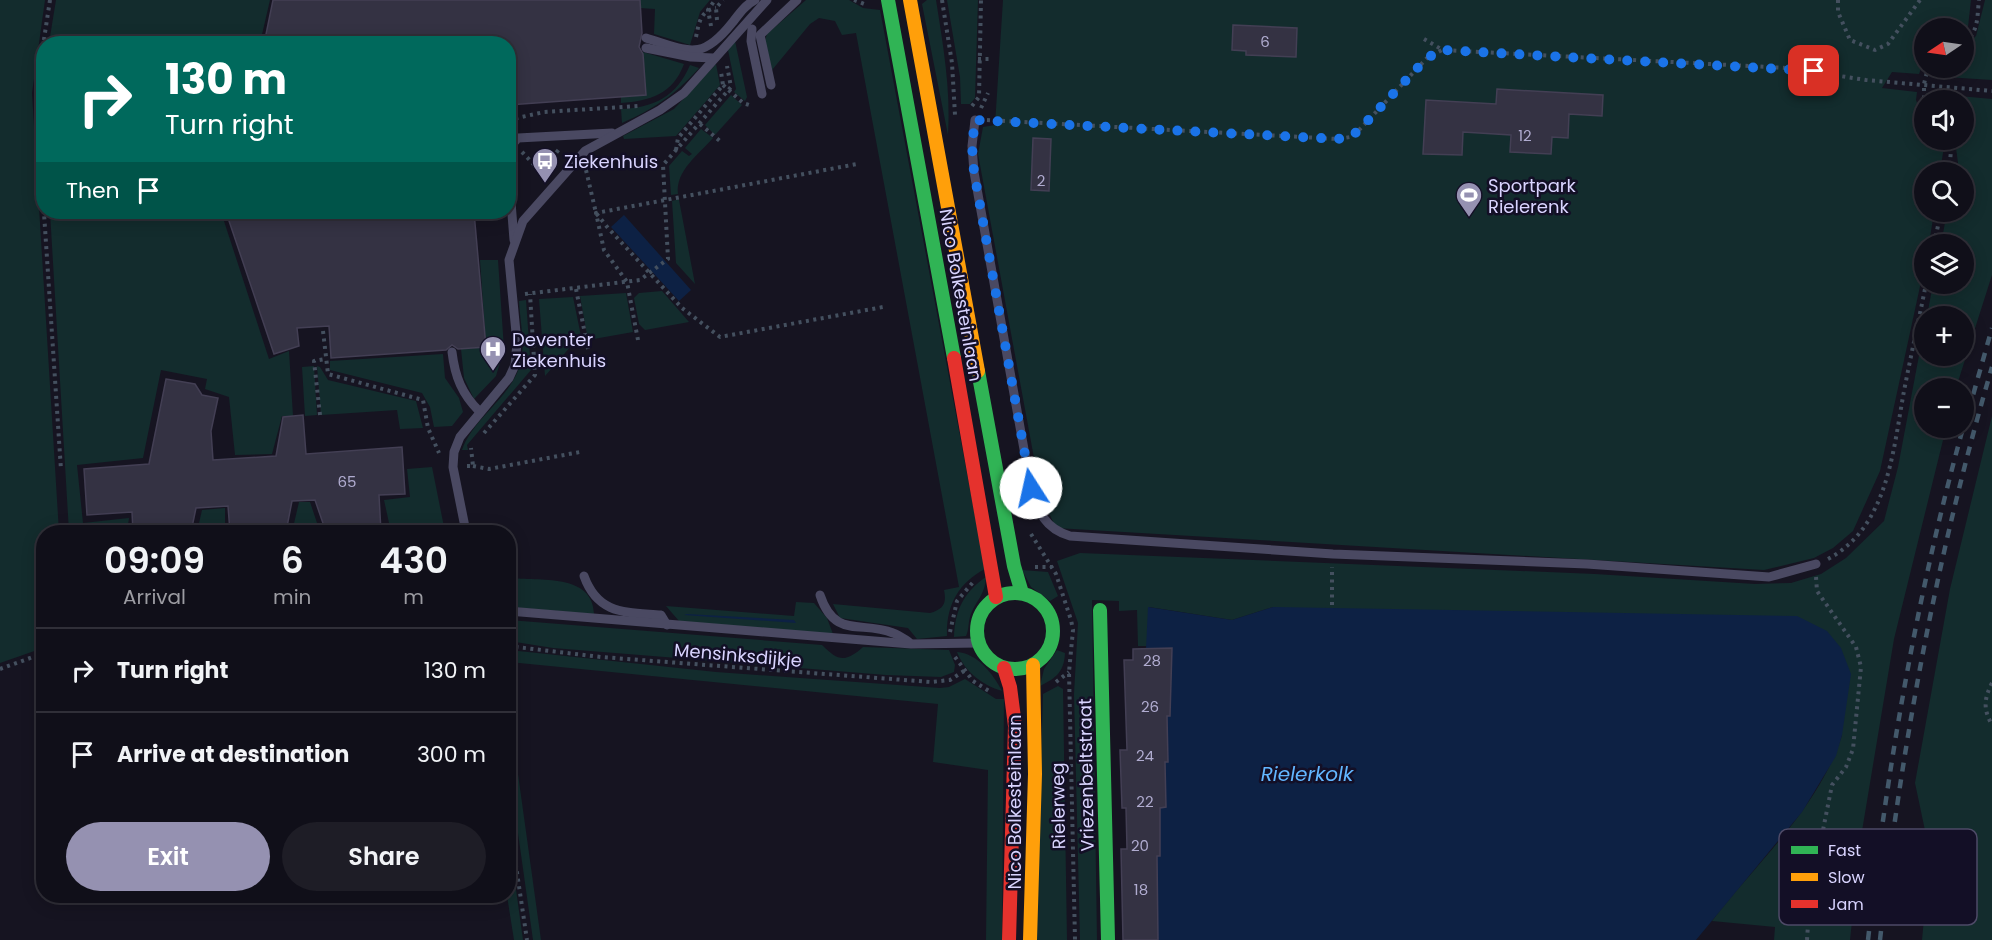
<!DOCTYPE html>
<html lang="en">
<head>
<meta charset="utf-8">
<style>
	:root { --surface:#100f19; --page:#1e1d26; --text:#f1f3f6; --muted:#9c9ca2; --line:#302f38; --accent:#9591b1 }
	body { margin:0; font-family:Poppins,sans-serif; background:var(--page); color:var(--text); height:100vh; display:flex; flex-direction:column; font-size:22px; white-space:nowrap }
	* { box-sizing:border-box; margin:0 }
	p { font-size:20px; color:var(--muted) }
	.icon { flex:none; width:33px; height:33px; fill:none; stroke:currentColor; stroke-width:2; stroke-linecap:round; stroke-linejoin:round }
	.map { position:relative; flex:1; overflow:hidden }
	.drawer { position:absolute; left:36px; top:525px; width:480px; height:378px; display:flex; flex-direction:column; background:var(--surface); border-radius:24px; box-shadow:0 3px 15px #0003,0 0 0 2px var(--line) }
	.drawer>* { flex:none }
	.guide { position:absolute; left:36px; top:36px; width:480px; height:183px; border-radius:24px; box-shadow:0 3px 15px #0003,0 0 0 2px var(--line); background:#00695c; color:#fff; overflow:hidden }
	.needle { width:39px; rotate:257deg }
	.controls { position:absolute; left:1914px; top:18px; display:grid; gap:12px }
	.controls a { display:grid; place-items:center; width:60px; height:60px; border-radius:50%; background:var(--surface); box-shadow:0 3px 15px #0003,0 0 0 2px var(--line); font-size:30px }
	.pin { position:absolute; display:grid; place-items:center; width:51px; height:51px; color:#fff; margin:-26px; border-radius:12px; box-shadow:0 3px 9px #0006 }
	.me { position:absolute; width:66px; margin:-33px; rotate:350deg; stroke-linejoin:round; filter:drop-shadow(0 0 4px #0008) }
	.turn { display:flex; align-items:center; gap:21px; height:126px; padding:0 30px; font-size:27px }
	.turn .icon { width:78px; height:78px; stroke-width:2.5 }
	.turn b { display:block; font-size:42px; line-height:51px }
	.then { display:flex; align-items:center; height:57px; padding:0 30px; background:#0003; gap:12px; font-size:22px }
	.eta { display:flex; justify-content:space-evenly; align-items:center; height:102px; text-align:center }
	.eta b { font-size:36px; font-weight:600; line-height:42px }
	.cta { display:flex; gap:12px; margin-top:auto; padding:12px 30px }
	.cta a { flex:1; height:69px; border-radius:36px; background:var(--accent); color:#fff; font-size:24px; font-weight:600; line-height:69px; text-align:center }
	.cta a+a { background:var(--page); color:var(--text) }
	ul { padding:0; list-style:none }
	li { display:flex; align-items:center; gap:18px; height:84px; padding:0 30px; border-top:2px solid var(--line) }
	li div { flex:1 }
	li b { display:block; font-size:22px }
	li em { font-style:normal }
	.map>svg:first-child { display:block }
	.green { fill:#132c2d }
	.water { fill:#0d2144 }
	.building { fill:#343243; stroke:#433f54; stroke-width:1.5 }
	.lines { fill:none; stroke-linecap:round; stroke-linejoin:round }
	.path { stroke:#44505f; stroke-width:4; stroke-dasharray:3 4.5; stroke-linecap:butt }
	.lane { stroke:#4a4962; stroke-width:9 }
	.fast { stroke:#30b455; stroke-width:14 }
	.slow { stroke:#ff9f0a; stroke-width:14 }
	.jam { stroke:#e5322d; stroke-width:14 }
	.rail { stroke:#43596b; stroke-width:4.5; stroke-dasharray:9 8; stroke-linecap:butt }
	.route { stroke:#1a73e8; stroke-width:10; stroke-dasharray:0 18 }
	.labels { text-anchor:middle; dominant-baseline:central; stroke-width:5; stroke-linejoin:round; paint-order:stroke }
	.number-label { font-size:15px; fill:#b0acd0 }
	.poi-label { font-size:18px; fill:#d9d4ff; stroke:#130f26; text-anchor:start }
	.street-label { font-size:18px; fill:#d9d4ff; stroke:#130f26 }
	.water-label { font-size:20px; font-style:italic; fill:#62b6ff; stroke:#130f26 }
	.key { fill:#130f26; stroke:#4e4a67; stroke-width:1.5 }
	.key-label { font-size:16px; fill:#d9d4ff }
</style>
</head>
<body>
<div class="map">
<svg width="1992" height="940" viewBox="0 0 1992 940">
	<rect width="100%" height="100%" fill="#161421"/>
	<g class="green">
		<polygon points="0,0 45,0 32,93 59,532 44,532 43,648 0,663"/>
		<polygon points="56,0 270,0 260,43 49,43"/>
		<polygon points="640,0 710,0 700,12 690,45 654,34 655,9 640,8"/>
		<path d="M806,0h43l14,8 17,2 105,559c-27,14 -39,37 -38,67l-30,3 -9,-11 -68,-10 -7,-14 97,9c13,-4 17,-9 14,-23l15,-3 -103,-554 -14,2 -7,-14 -16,-3 -9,6 -38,46 -7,-30 2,-6z"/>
		<path d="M927,0h9c7,45 15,89 12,135l-26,-131z"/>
		<polygon points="947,0 978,0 975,98 970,104 961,104 960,77"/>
		<polygon points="1003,0 1971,0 1968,27 1964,29 1924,28 1924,60 1919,74 1892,72 1882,88 1917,92 1916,100 1924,123 1924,140 1945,140 1940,172 1924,172 1924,212 1934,212 1929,244 1924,244 1924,268 1880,471 1853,531 1833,548 1814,558 1764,570 1056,528 1041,496 978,154 983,127 995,125"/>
		<polygon points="1985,0 1992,0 1992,80 1930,76 1936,68 1964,68 1964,47 1976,36"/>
		<polygon points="735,41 747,97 745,101 734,92 736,89 728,50"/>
		<path d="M643,52l41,12c-11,30 -34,37 -63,39v-6l24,-2z"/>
		<polygon points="716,64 720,85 676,136 624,139 623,136 674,109"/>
		<path d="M690,65l9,3c-23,26 -45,41 -77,55l-1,-14c33,-1 56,-13 69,-44z"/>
		<path d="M1926,93l66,6v176l-36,113h-32v40h22l-52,211 -33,198 -11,103h-76l1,-13 -63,-6c46,-60 107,-113 130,-186l-569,-128 -41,13 -83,-13 -2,39h-9l-1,-36 -18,1v-10l-27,-1 5,340h-17l-6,-246 4,-71 -21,-62 23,-8 515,21 160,10 36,-1 30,-9 25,-16 38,-37 14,-54 26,-138v27h40v-40h-37l6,-32h31v-40h-23l6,-32h17v-40h-8l2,-9 -3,-23h9v-40h-36z"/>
		<polygon points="731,95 742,105 715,135 705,125"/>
		<path d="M701,129l12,9c-14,16 -38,33 -35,56l-7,1 -2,-29 13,-15 7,5 3,-2 -7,-6z"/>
		<polygon points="679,199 679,200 695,284 676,263 672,201"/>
		<polygon points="50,212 215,212 222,215 269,359 289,351 293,416 282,416 272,454 235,455 229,397 205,389 207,379 161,370 143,458 77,465 83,523 129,518 127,532 69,532"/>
		<polygon points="480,260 498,260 504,349 496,376 474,399 464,378 461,349 486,347"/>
		<polygon points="662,291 689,322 645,330 639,324 634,298 639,293"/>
		<polygon points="626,293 633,332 588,340 580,296"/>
		<polygon points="573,297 582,341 572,345 545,376 539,299"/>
		<path d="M526,300l5,70 -64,75 1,5h-6c12,-34 51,-53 59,-89 4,-19 -1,-41 -2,-60z"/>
		<polygon points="443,354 445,378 459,398 463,412 452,426 434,427 430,407 422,393 330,370 330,361"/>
		<polygon points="314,366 317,415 305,416 302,367"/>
		<polygon points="317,366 320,367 328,380 416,401 423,428 400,429 397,410 321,415"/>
		<polygon points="1992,416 1992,940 1922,940 1930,854 1915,783 1950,589"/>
		<polygon points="432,467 445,532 391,532 384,500 410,497 407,469"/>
		<polygon points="299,502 310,502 320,532 292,532"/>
		<polygon points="225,508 225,532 197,532 202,510"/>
		<polygon points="1022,570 1048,572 1058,596 1050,601 1031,587"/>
		<path d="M986,577c-1,19 -11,24 -16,40 -2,7 -1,13 -4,19l-12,1c1,-27 10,-45 32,-60z"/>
		<path d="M509,578c30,3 84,-5 85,36l-85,-7z"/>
		<polygon points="796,602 814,603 827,618 833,634 679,621 666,606 794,616"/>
		<path d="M509,620l313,25c16,16 23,18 41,2l86,3 6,15 -1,7 -13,5 -55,-2 -333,-27 -44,-7z"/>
		<polygon points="509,650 716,672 940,688 949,687 965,679 996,699 1004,699 1002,940 986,940 988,770 933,762 938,704 509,662"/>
		<path d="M1057,650l8,3c-1,19 -9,25 -25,33l4,-17z"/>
		<path d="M957,652c20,1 36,22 45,39 -20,-6 -37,-19 -45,-39z"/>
		<polygon points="1058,686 1063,689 1067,940 1036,940 1043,694"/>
		<polygon points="508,709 509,709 541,940 533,940 509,769"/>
		<polygon points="509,839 523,940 514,940 507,896"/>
	</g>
	<g class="water">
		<polygon points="624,215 691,290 679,301 611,227"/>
		<polygon points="1148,607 1232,620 1273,607 1797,616 1827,631 1841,648 1851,674 1842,735 1836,756 1802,812 1696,940 1139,940 1140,774"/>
		<polygon points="687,614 794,620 796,623 684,615"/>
	</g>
	<g class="building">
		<polygon points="273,0 640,0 642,33 639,47 643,54 646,95 508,105 508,44 264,44"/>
		<polygon points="1233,25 1297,28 1296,57 1246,55 1246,51 1232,50"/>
		<polygon points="1497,89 1603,95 1602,116 1569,114 1568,138 1552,137 1551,154 1510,152 1511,135 1463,132 1462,155 1423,154 1426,100 1496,104"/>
		<polygon points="1033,138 1051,139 1049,191 1031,190"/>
		<polygon points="226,212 474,212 486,347 458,349 452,345 446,350 331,358 329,326 297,328 299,346 274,354"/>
		<polygon points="166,379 195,384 202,395 218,398 211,431 213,460 276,456 283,417 303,415 306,454 402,447 405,494 379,495 381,532 326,532 315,500 292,501 286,532 230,532 228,506 196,508 191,532 133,532 132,512 87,515 84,469 149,464"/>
		<polygon points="1172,648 1170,716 1167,716 1168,762 1165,762 1166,807 1160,808 1160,856 1157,856 1158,940 1123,940 1121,849 1127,849 1126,808 1122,808 1120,750 1127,750 1124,660 1133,660 1133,649"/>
	</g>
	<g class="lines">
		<g class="path">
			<polyline points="50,0 37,85 37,107 61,470"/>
			<polyline points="854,0 867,5"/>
			<polyline points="942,0 952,63 955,115"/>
			<polyline points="1838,0 1838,12 1850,40 1875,50 1888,44 1920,0"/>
			<polyline points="717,20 716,8 723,0"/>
			<polyline points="711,26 708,10 715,0"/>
			<path d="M696,37c3,-14 4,-26 20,-29"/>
			<polyline points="1424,39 1441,49"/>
			<path d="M1964,41c15,-7 13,-26 15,-41"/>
			<polyline points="978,59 990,59"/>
			<polyline points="723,85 743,103 752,106"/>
			<polyline points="972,106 979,97 981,0"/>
			<polyline points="1924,106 1924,84 1928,68"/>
			<polyline points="981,108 988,93"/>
			<polyline points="508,120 544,112 638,106"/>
			<polyline points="987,120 1338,139 1350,137 1358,131 1427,58 1442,50 1787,68 1866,80 1992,91"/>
			<polyline points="700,124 721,142"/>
			<polyline points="676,150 678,138 723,85 721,72"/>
			<polyline points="522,152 541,172 560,148"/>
			<polyline points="586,170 596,213 608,228 682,308 720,337 883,307"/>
			<polyline points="1949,172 1952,140"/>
			<polyline points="1934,244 1941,212"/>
			<polyline points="576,289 588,349"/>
			<polyline points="525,294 640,280 668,259 663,165 731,87 727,66"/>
			<polyline points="323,331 328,374 423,400 428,428 439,453"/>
			<polyline points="638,340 627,282 604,250 596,213 857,164"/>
			<polyline points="320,415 314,361 326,359"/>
			<polyline points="484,433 535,375 530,294"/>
			<polyline points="467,466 473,466 471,448"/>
			<polyline points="473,466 489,469 580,452"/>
			<polyline points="1031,534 1056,574 1071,620 1073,630 1069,672 1075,940"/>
			<path d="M1828,559c60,-32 65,-108 76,-168 7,-36 15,-72 22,-107"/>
			<polyline points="1035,567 1052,567"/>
			<polyline points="1332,605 1332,567"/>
			<polyline points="950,632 957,601 974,581"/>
			<polyline points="508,646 601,657 931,682 950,680 964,671"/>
			<polyline points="955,657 973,681 989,691"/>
			<polyline points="0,669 44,653"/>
			<polyline points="1056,682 1069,672"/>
			<path d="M1992,683c-8,16 -9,26 0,42"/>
			<polyline points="508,812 527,940"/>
			<polyline points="1807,940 1812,862 1822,835 1832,785 1846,767 1853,749 1861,667 1856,647 1817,591 1816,577"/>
		</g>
		<g class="lane">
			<polyline points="752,29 751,41 762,94"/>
			<path d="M646,38c43,13 55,24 86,-15 7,-9 13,-18 23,-23"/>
			<polyline points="646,48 691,57 713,58"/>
			<polyline points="771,85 760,35 797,0"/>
			<path d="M975,120l-3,26 2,26 57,316c8,24 13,40 39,48l263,18 254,10 182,13 47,-13"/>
			<polyline points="508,149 518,138 612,133"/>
			<polyline points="508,164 514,240"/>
			<path d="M452,352c3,25 10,42 27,59"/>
			<polyline points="466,532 453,467 454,452 460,437 509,378 515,365 517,343 509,260 523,221 585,151 660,110 684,93 767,0"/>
			<path d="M584,576c14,39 42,36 77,39l6,10"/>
			<path d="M820,595c15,45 42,25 73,38 6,2 11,6 16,9"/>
			<polyline points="508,611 911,644 978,643"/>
		</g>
		<g class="fast">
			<polyline points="888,0 954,358"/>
			<polyline points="978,371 1014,566 1022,593"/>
			<circle cx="1015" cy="631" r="38"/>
			<polyline points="1100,610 1108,940"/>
		</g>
		<g class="slow">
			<polyline points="910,0 978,371"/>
			<polyline points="1030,940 1035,774 1033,665"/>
		</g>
		<g class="jam">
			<polyline points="954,358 996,597"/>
			<polyline points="1004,668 1010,687 1015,726 1009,940"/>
		</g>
		<g class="rail">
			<polyline points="1964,427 1992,328"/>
			<path d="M1868,940c19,-172 49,-346 95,-512"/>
			<path d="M1880,940c21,-193 57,-386 112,-573"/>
		</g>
	</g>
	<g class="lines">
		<polyline class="route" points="1031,488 974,172 972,146 975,120 1338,139 1350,137 1358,131 1427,58 1442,50 1814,71"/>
	</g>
	<defs>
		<g id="bus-pin" transform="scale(1.35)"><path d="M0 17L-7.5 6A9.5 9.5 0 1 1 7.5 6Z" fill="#9591b1" stroke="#130f26"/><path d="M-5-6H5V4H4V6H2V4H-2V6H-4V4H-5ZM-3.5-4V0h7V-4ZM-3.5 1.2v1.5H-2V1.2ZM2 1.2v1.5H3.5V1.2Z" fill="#fff"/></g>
		<g id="stadium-pin" transform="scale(1.35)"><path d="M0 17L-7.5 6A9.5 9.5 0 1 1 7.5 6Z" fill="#9591b1" stroke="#130f26"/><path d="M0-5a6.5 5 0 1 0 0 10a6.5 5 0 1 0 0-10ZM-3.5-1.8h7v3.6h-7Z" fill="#fff"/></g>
		<g id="hospital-pin" transform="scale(1.35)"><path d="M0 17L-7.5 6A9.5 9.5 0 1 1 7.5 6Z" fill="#9591b1" stroke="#130f26"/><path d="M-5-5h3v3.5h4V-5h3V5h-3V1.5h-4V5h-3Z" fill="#fff"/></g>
	</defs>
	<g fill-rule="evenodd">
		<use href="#bus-pin" x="545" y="161"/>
		<use href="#stadium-pin" x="1469" y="195"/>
		<use href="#hospital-pin" x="493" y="349"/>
	</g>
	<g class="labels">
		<g class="number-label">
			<text x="1265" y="41">6</text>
			<text x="1525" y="135">12</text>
			<text x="1041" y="180">2</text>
			<text x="347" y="481">65</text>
			<text x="1152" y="660">28</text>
			<text x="1150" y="706">26</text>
			<text x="1145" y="755">24</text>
			<text x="1145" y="801">22</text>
			<text x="1140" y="845">20</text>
			<text x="1141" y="889">18</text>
		</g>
		<g class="poi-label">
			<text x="564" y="161">Ziekenhuis</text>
			<text x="1488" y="185">Sportpark<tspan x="1488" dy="21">Rielerenk</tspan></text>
			<text x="512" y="339">Deventer<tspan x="512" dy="21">Ziekenhuis</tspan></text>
		</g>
		<g class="street-label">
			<text transform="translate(961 295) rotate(80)">Nico Bolkesteinlaan</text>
			<text transform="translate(738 655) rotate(5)">Mensinksdijkje</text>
			<text transform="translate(1086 775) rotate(-91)">Vriezenbeltstraat</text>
			<text transform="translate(1014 802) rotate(-90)">Nico Bolkesteinlaan</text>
			<text transform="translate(1058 806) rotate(-91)">Rielerweg</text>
		</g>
		<g class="water-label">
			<text x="1307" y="774">Rielerkolk</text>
		</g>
	</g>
	<rect x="1779" y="829" width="198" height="96" rx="9" class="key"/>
	<rect x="1791" y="846" width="27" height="8" fill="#30b455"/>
	<rect x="1791" y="873" width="27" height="8" fill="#ff9f0a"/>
	<rect x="1791" y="900" width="27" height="8" fill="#e5322d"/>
	<g class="key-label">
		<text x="1828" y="856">Fast</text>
		<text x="1828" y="883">Slow</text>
		<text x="1828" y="910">Jam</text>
	</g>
</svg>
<div class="controls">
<a><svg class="needle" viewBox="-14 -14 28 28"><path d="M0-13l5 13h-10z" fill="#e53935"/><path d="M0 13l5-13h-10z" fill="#9c9ca2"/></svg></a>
<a><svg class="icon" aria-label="sound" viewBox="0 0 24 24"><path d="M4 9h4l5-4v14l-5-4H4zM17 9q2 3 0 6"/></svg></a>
<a><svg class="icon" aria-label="search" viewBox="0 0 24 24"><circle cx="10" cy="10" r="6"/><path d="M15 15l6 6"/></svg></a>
<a><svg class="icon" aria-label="layers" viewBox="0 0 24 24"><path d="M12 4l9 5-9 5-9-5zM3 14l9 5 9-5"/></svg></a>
<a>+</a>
<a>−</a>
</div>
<div class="pin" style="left:1814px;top:71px;background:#d93025"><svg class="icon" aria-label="arrive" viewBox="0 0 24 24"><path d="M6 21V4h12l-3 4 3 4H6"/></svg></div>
<svg class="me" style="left:1031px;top:488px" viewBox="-20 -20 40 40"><circle r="19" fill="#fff"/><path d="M0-13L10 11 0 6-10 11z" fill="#1a73e8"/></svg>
<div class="guide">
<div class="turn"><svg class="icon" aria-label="right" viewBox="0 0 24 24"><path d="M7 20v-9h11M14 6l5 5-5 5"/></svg><div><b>130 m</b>Turn right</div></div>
<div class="then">Then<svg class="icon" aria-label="arrive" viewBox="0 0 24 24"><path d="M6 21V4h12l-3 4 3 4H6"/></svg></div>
</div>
<section class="drawer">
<div class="eta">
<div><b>09:09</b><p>Arrival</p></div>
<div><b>6</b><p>min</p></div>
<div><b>430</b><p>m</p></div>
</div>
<ul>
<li><svg class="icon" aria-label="right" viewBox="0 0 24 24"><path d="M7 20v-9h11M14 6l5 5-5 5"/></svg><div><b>Turn right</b></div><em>130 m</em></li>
<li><svg class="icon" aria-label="arrive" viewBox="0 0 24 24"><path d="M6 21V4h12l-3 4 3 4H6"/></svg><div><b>Arrive at destination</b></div><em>300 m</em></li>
</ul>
<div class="cta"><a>Exit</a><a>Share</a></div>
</section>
</div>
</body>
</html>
